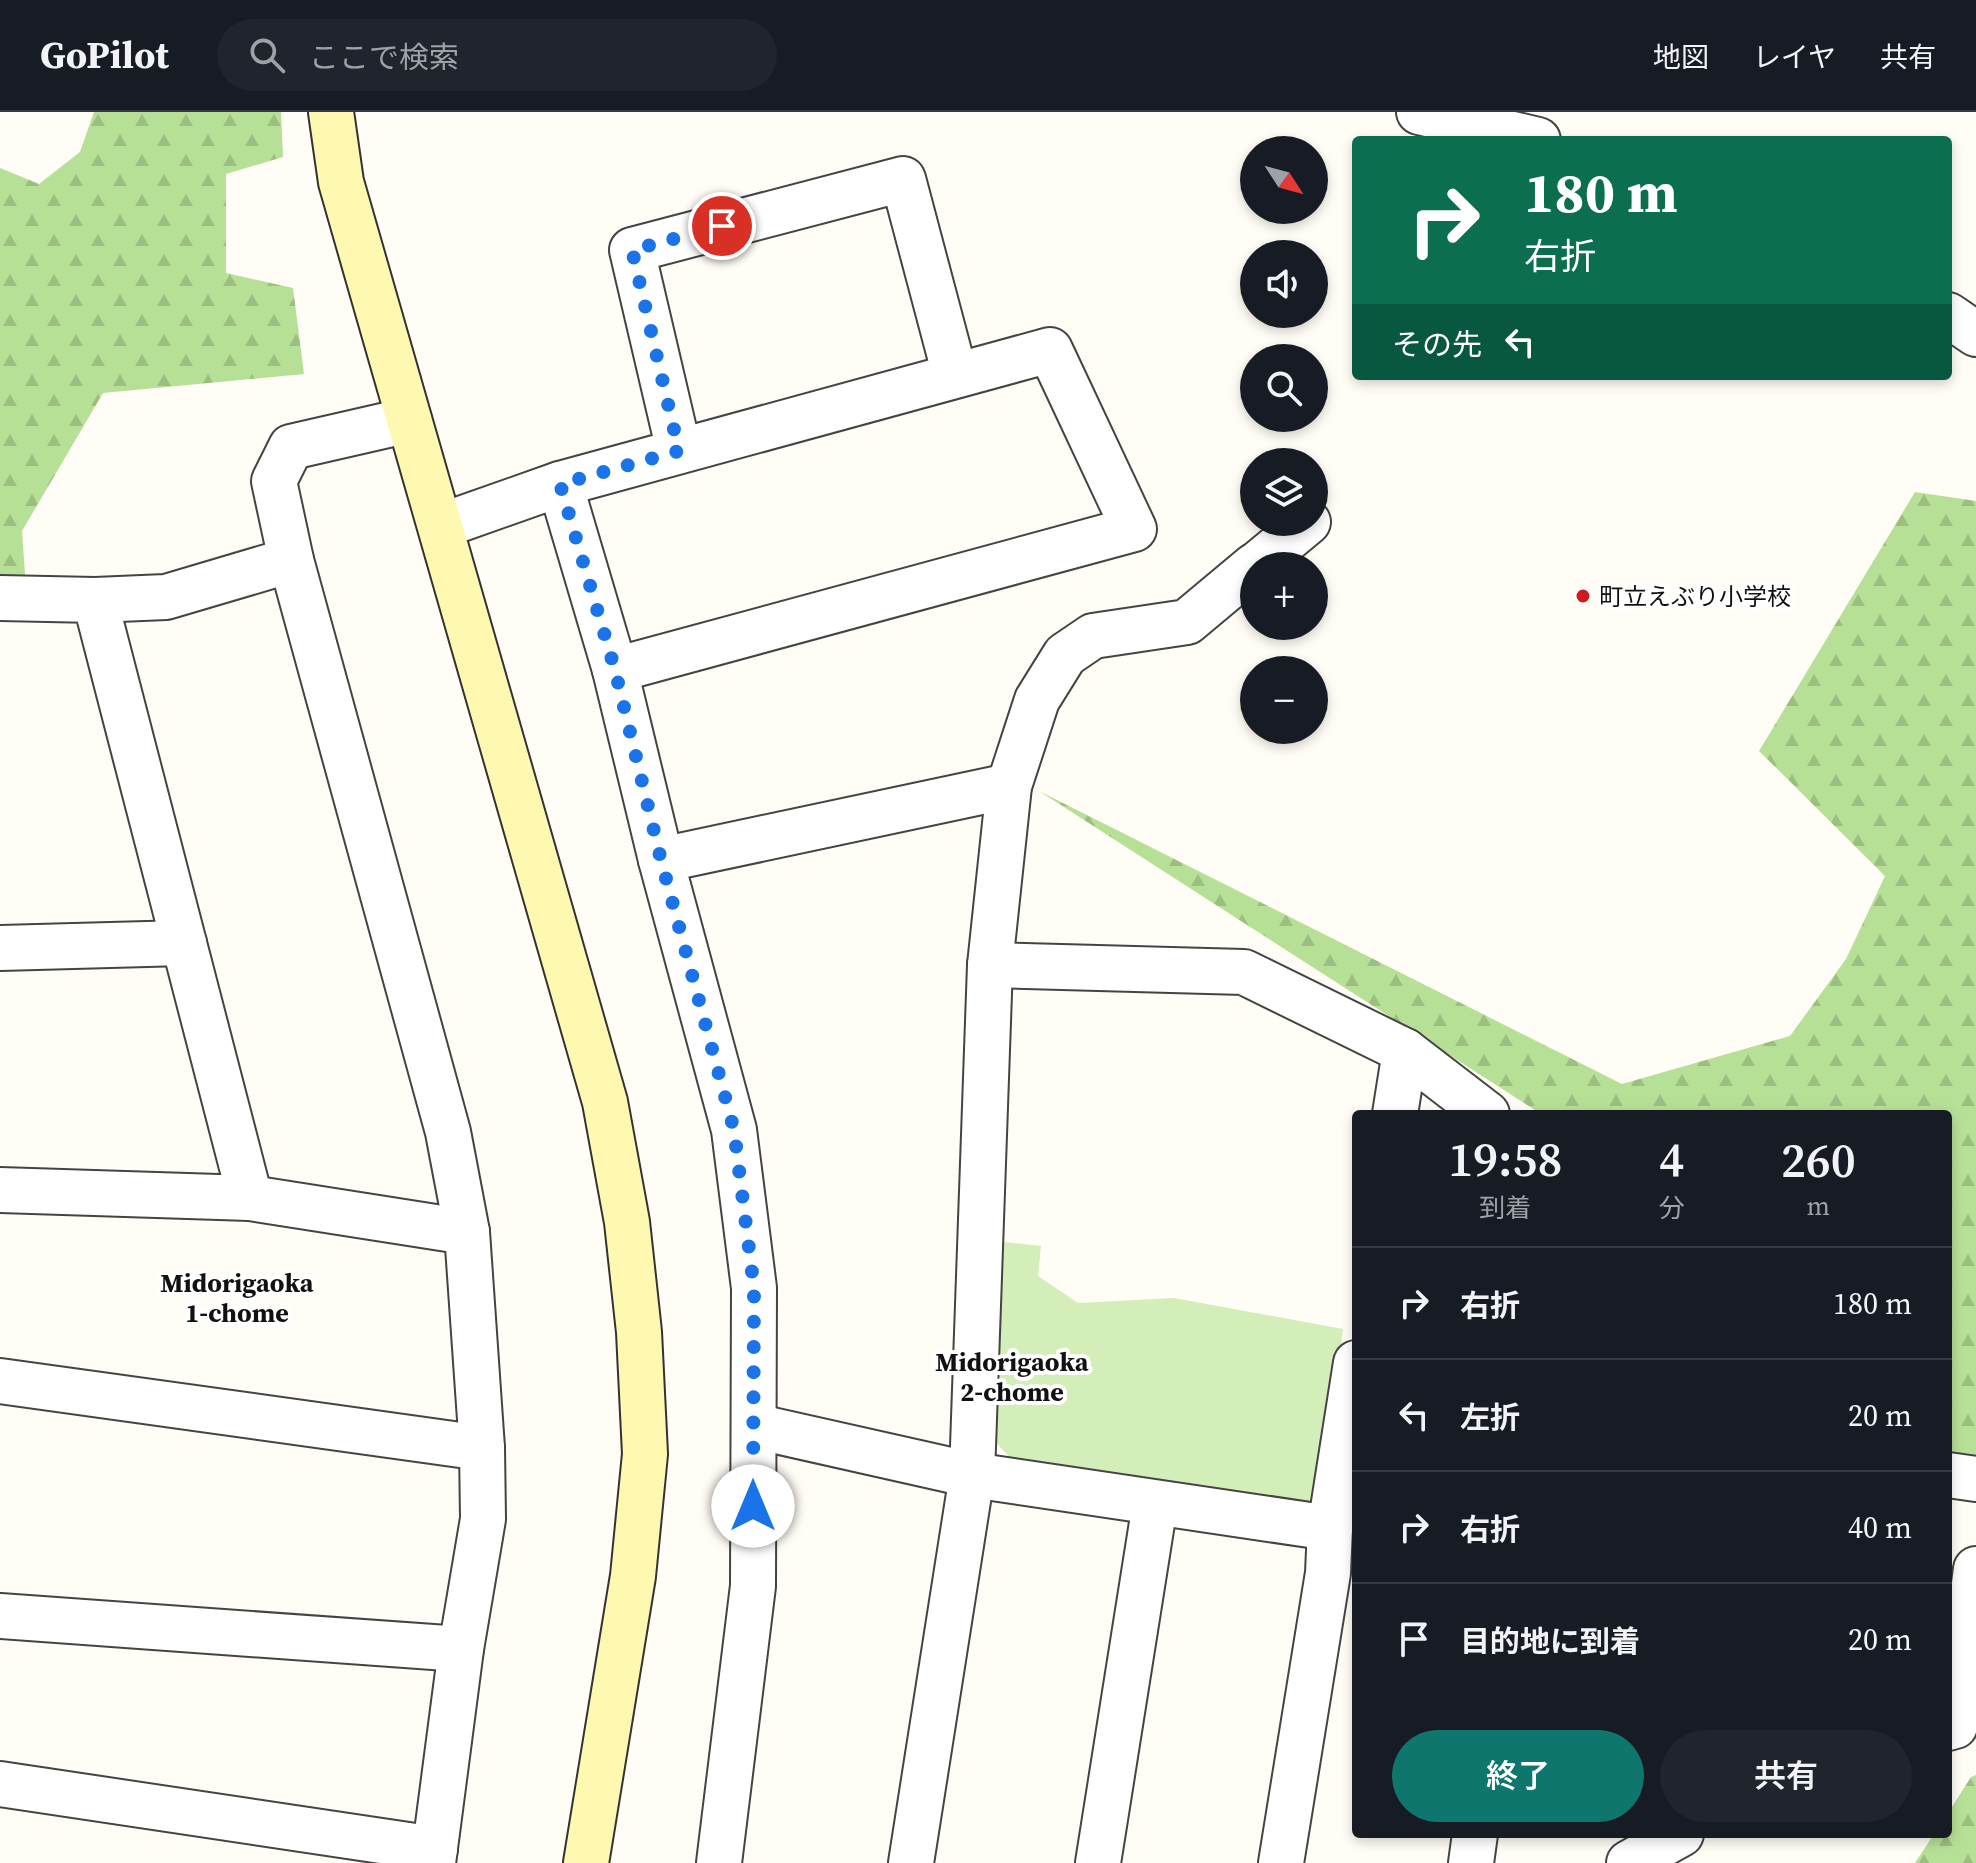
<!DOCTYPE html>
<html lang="ja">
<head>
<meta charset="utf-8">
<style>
	:root { --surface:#171b24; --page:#20242c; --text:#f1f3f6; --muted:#9ea1a6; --line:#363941; --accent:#0f766e }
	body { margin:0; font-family:"Source Serif 4","Noto Sans JP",serif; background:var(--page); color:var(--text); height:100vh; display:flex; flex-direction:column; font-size:30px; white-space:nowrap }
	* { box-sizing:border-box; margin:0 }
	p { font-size:26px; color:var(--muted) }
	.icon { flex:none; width:44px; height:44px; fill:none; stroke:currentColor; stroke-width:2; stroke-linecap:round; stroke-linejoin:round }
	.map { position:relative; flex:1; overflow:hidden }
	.drawer { position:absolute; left:1352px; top:998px; width:600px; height:728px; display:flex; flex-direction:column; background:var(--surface); border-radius:8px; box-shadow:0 4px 12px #0003 }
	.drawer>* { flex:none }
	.top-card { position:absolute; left:1352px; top:24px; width:600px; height:244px; border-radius:8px; box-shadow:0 4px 12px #0003; background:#0b6e4f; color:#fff; overflow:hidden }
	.needle { width:52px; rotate:126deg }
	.tools { position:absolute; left:1240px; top:24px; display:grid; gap:16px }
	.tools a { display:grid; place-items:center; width:88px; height:88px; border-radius:50%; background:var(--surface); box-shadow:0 4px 12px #0003; font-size:40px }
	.pin { position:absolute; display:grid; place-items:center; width:68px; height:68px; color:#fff; margin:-34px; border:4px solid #fff; border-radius:50%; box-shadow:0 2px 8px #0007 }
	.me { position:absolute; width:88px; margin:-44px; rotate:0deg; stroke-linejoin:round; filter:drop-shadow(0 0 6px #0008) }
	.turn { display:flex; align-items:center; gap:28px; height:168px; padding:0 40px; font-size:36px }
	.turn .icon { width:104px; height:104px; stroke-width:2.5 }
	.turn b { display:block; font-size:56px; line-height:68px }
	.then { display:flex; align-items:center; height:76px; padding:0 40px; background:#0003; gap:16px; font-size:30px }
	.eta { display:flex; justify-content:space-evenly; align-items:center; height:136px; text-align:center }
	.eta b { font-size:48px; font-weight:600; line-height:56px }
	.button { display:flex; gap:16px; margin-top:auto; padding:16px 40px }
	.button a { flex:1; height:92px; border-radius:48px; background:var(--accent); color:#fff; font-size:32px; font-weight:600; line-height:92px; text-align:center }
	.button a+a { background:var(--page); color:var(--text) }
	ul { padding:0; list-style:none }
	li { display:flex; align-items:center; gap:24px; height:112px; padding:0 40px; border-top:2px solid var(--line) }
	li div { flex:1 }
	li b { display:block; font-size:30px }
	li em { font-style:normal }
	header { display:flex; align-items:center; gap:48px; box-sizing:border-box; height:112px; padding:0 40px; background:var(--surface); border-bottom:2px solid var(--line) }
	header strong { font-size:38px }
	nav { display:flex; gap:44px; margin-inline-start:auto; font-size:28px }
	.search { width:560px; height:72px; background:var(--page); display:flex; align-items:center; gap:20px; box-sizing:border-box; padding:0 28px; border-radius:44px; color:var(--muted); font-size:30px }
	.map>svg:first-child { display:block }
	.green { fill:#d4eeb9 }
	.forest { fill:url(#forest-firs) }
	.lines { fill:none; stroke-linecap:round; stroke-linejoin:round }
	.street-casing { stroke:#444; stroke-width:48 }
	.secondary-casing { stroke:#333; stroke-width:48 }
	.street { stroke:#fff; stroke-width:44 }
	.secondary { stroke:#fff8b0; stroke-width:44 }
	.route { stroke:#1a73e8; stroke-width:14; stroke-dasharray:0 25.2 }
	.poi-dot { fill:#cf1b20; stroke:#fff; stroke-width:3 }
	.labels { text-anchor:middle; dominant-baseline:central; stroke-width:8; stroke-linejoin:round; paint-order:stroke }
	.poi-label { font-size:24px; fill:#111; stroke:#fff; text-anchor:start }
	.neighbourhood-label { font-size:26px; font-weight:bold; fill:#111; stroke:#fff }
</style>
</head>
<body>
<header>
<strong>GoPilot</strong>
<div class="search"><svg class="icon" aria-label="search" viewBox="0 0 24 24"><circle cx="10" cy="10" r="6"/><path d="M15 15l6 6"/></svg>ここで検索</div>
<nav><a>地図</a><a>レイヤ</a><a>共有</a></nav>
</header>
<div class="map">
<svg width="1976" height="1751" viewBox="0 0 1976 1751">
	<defs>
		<pattern id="forest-firs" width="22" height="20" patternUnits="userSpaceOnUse" patternTransform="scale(2)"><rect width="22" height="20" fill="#b7e097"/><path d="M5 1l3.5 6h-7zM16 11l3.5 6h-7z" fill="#9cbf81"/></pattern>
	</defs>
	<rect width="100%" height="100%" fill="#fffdf5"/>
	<polygon class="green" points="1003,1130 1041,1134 1038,1164 1078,1191 1174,1186 1343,1217 1322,1382 1307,1395 1012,1348 989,1323"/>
	<g class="forest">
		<polygon points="94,0 281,0 283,45 226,62 226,161 293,176 304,262 103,281 22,419 28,505 0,507 0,56 39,72 80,40"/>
		<polygon points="1915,380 1976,389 1976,1354 1948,1355 1948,1002 1541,1002 1039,679 1622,972 1790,924 1846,847 1885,764 1759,639"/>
		<polygon points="1976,1663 1976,1751 1915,1751 1934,1722 1948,1722 1948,1701 1971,1665"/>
	</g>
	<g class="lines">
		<g class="street-casing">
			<g id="street">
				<polyline points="1419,0 1538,28"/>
				<polyline points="1948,203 1976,222"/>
				<polyline points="409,308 291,335 274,369 291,448 448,1020 467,1120 482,1336 483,1407 461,1537 433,1751"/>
				<polyline points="679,339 632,138 903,67 955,263"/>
				<polyline points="560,372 615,558 661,748"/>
				<polyline points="441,414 560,372 1050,238 1134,417 615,558"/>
				<polyline points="1255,454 1308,410"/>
				<polyline points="0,486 95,488 250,1086"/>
				<polyline points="95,488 166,485 291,448"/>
				<polyline points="0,836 184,831"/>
				<polyline points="990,853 1244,860 1405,939 1487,1002"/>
				<polyline points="1395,1002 1405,939"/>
				<polyline points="0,1078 250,1086 467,1120"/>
				<polyline points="0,1269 482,1336"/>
				<polyline points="754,1314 972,1363 1330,1416"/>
				<polyline points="1948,1363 1976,1367"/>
				<polyline points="0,1504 461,1537"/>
				<polyline points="1948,1616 1955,1614 1976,1457"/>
				<polyline points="0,1672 435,1737"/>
				<polyline points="719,1751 753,1474 754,1176 734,1018 661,748 1009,674"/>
				<polyline points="911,1751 972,1363 990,853 1009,674 1037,588 1065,543 1093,524 1187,510 1254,454"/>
				<polyline points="1098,1751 1155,1392"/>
				<polyline points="1281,1751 1328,1461 1330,1416 1356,1251"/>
				<polyline points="1471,1751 1475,1722"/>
				<polyline points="1629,1751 1681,1722"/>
			</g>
		</g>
		<g class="secondary-casing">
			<polyline id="secondary" points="331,0 341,70 605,990 627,1110 639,1220 645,1342 633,1464 586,1751"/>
		</g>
		<use href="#street" class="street"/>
		<use href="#secondary" class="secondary"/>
	</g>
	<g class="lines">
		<polyline class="route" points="722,114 632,138 679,339 560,372 615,558 661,748 734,1018 754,1176 753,1394"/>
	</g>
	<circle class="poi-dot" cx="1583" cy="484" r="8"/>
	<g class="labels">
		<g class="poi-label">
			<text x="1599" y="484">町立えぶり小学校</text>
		</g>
		<g class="neighbourhood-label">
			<text x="237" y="1171">Midorigaoka<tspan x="237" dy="30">1-chome</tspan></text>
			<text x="1012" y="1250">Midorigaoka<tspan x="1012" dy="30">2-chome</tspan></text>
		</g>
	</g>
</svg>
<div class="tools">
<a><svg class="needle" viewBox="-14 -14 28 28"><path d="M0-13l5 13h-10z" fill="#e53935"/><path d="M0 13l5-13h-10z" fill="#9ea1a6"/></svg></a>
<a><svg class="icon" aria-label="sound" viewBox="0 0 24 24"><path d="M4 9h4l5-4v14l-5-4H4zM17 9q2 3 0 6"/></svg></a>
<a><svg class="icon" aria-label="search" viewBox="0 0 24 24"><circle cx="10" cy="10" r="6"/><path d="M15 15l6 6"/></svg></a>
<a><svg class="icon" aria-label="layers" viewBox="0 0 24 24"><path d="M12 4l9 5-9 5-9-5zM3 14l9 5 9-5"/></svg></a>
<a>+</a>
<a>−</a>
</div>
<div class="pin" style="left:722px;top:114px;background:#d93025"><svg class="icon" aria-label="arrive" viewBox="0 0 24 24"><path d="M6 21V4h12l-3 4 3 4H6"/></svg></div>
<svg class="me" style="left:753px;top:1394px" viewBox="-20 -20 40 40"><circle r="19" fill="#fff"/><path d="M0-13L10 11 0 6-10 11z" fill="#1a73e8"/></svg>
<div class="top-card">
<div class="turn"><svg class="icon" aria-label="right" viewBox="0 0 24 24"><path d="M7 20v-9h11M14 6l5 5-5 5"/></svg><div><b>180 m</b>右折</div></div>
<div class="then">その先<svg class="icon" aria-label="left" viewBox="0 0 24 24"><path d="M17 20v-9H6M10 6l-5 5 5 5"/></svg></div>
</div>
<section class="drawer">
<div class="eta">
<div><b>19:58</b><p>到着</p></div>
<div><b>4</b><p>分</p></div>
<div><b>260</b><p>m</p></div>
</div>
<ul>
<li><svg class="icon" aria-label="right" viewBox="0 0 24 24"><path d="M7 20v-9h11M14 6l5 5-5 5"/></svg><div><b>右折</b></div><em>180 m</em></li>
<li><svg class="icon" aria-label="left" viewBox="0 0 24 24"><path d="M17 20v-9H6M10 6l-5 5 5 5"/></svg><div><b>左折</b></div><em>20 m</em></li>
<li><svg class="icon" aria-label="right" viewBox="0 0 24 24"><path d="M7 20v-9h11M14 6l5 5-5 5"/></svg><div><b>右折</b></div><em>40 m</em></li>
<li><svg class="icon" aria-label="arrive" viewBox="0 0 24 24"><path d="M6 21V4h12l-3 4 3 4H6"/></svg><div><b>目的地に到着</b></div><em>20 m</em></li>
</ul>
<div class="button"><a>終了</a><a>共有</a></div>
</section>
</div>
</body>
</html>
